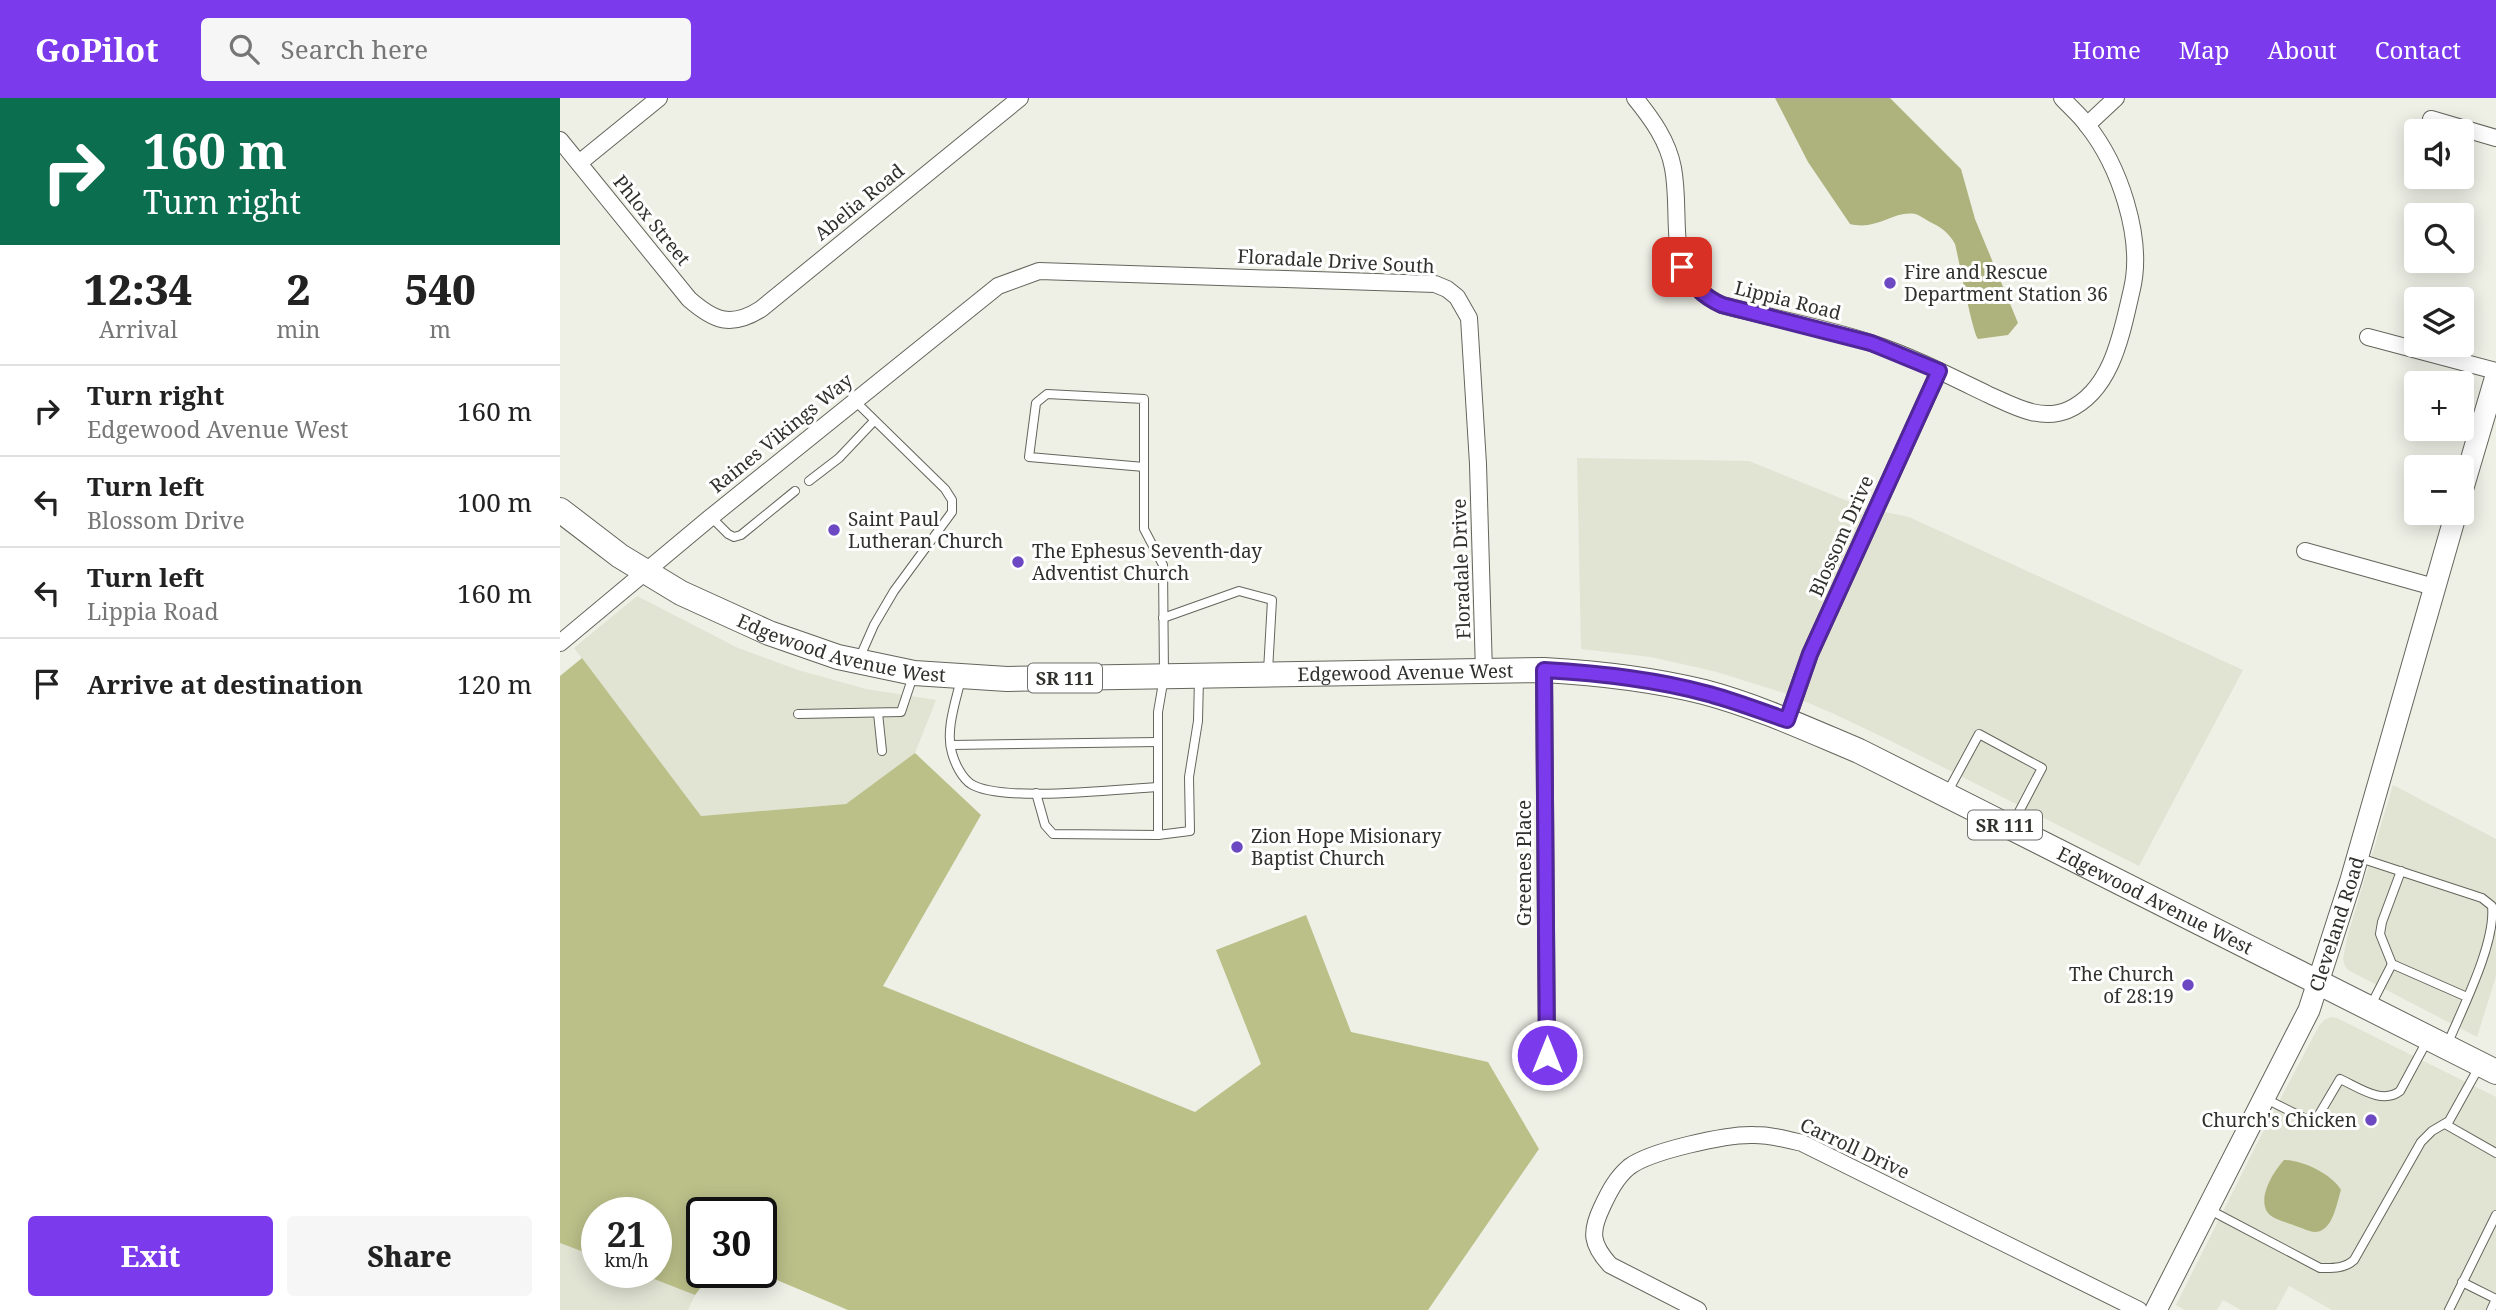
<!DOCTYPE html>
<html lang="en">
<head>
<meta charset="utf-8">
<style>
	:root { --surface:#fff; --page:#f6f6f6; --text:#222; --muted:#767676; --line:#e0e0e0; --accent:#7c3aed }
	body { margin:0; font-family:"Noto Serif",serif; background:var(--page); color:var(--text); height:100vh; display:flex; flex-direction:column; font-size:26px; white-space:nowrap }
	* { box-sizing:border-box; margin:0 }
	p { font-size:23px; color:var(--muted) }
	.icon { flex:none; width:38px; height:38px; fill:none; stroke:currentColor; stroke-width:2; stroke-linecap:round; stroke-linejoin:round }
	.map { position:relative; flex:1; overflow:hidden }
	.side { display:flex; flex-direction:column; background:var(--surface); width:560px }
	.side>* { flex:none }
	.top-card { background:#0b6e4f; color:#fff; overflow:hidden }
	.controls { position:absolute; left:1844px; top:21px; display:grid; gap:14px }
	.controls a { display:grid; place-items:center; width:70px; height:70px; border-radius:7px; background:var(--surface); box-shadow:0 4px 18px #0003; font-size:35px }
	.speed { position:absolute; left:21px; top:1099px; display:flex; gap:14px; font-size:35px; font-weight:700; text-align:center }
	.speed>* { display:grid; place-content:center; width:91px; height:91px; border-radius:50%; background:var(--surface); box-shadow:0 4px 18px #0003; line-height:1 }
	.speed small { font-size:18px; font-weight:400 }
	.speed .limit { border:4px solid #111; border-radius:10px; background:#fff; color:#111 }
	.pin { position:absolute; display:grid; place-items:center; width:60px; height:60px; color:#fff; margin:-30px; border-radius:14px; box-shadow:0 4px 10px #0006 }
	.me { position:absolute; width:77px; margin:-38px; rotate:0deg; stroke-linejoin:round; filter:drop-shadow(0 0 5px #0008) }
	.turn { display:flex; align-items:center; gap:24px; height:147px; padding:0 28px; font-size:32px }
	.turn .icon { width:91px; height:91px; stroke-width:2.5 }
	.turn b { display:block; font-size:49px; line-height:60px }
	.eta { display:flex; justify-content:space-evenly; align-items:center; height:119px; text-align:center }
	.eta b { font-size:42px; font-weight:800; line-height:49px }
	.cta { display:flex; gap:14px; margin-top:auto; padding:14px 28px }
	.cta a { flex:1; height:80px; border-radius:7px; background:var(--accent); color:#fff; font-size:28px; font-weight:800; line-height:80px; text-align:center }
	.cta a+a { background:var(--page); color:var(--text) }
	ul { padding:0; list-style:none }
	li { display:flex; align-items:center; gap:21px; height:91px; padding:0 28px; border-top:2px solid var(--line) }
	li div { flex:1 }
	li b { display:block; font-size:26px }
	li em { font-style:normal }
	header { display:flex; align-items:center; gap:42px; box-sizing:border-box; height:98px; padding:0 35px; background:var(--accent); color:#fff }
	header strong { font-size:33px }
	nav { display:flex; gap:38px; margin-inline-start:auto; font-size:24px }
	.search { width:490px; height:63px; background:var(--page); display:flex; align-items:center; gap:18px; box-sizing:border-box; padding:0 24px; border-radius:7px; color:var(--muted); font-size:26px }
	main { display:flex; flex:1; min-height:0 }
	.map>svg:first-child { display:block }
	.built { fill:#e1e3d3 }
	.forest { fill:#bbc089 }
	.water { fill:#aeb37d }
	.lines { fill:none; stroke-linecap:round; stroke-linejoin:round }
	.lane-casing { stroke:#64655c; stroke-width:10 }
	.street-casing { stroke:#64655c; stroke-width:18 }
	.secondary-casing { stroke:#64655c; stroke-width:23 }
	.primary-casing { stroke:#64655c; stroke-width:26 }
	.lane { stroke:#fff; stroke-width:8 }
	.street { stroke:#fff; stroke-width:16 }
	.secondary { stroke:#fff; stroke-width:21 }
	.primary { stroke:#fff; stroke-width:24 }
	.route-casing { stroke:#51269a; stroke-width:18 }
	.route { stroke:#7c3aed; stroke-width:12 }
	.poi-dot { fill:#6c49c2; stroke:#fff; stroke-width:2.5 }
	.labels { text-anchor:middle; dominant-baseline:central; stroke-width:6; stroke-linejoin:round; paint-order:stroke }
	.shield { fill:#fff; stroke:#6e6e6c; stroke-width:2 }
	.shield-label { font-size:18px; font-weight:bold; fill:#30302d }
	.street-label { font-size:19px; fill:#30302d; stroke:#fff }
	.poi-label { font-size:19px; fill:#30302d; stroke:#fff; text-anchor:start }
</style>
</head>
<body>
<header>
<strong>GoPilot</strong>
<div class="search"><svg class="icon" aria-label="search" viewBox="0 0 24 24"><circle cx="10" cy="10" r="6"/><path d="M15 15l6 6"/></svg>Search here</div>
<nav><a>Home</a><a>Map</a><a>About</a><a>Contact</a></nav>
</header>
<main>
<section class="side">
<div class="top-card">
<div class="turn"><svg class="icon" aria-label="right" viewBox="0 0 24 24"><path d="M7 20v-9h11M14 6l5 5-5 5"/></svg><div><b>160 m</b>Turn right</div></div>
</div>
<div class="eta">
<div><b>12:34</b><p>Arrival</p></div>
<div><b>2</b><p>min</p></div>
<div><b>540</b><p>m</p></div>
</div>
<ul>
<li><svg class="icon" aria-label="right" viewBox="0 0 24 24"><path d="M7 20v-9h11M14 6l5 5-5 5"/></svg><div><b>Turn right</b><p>Edgewood Avenue West</p></div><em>160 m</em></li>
<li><svg class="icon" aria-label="left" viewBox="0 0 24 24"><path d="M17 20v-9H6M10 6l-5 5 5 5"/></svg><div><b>Turn left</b><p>Blossom Drive</p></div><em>100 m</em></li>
<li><svg class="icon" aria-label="left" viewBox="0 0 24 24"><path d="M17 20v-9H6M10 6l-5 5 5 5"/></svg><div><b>Turn left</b><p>Lippia Road</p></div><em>160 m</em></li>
<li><svg class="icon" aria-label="arrive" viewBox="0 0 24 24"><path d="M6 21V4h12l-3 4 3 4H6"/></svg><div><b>Arrive at destination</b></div><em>120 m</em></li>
</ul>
<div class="cta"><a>Exit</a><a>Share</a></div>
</section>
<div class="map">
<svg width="1936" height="1212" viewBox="0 0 1936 1212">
	<rect width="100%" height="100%" fill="#eef0e6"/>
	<g class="built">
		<polygon points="1017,360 1189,363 1305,410 1349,419 1683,572 1579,768 1331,643 1270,614 1224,595 1157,574 1091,559 1021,551"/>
		<polygon points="77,498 178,550 238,572 306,591 376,602 355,655 286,706 141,718 14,550"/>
		<polygon points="1833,687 1936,741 1936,878 1917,939 1788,872 1785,868 1783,861 1787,840"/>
		<polygon points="1771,919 1777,920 1936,999 1936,1212 1772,1212 1729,1188 1716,1212 1681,1212 1663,1202 1657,1212 1625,1212 1616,1207 1707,1026 1759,928 1764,922"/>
		<polygon points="0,1145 37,1159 37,1174 76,1174 135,1197 128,1212 0,1212"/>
	</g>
	<polygon class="forest" points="22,560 141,718 286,706 355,655 421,717 323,888 635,1014 701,966 656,852 746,817 791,934 928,964 979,1051 868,1212 288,1212 198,1174 201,1174 201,1115 142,1115 142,1174 153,1174 135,1197 76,1174 96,1174 96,1115 37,1115 37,1159 0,1145 0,578"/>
	<g class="water">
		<path d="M1215,0h115l71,71 14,50 43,104 -10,12 -30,4c-6,-8 -19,-79 -23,-95 -6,-11 -14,-17 -25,-22 -4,-2 -10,-7 -15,-8 -21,-4 -38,17 -65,10l-42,-62z"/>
		<path d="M1724,1062c18,0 48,14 57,30 -4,12 -7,34 -19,40 -8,5 -17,-1 -26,-4 -7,-3 -20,-6 -26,-11 -15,-14 3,-43 14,-55z"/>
	</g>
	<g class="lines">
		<g class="lane-casing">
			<g id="lane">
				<polyline points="295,303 385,391 392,402 392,414 334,493 314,527 299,561"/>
				<polyline points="249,383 279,360 314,323"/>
				<polyline points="151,419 168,436 174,439 181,437 235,393"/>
				<polyline points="603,520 679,493 712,502 708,573"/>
				<path d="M401,581c-5,21 -16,52 -9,74 3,11 10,25 19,31 30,19 148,5 187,3"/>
				<polyline points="318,615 322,653"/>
				<polyline points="238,616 341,614 353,578"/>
				<polyline points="391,647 597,644"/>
				<polyline points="476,695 485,727 493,736 598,737 598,614 604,579 603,467 584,431 584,301 487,296 476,305 469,359 584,369"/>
				<polyline points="1387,695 1419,636 1482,670 1452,727"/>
				<polyline points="598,737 630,733 629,679 638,623 639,580"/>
				<path d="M1797,759l125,41 10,8c4,37 -30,103 -45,139"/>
				<polyline points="1832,866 1820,836 1822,824 1841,773"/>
				<polyline points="1810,909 1832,866 1907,899"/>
				<path d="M1706,1001l48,24 26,-44c18,8 42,26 60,12l27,-50"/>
				<polyline points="1885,1026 1936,1055"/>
				<path d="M1648,1111l112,59c12,0 24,1 34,-8l67,-118 11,-11 17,-10 30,-54"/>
				<polyline points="1902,1184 1936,1201 1931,1212"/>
				<polyline points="1889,1212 1936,1117"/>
			</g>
		</g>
		<g class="street-casing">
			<g id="street">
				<path d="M1075,0c17,21 33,43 38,70 10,54 -12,109 49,137 49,13 101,22 149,38 40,13 79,33 116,51 25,11 53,28 81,16 45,-20 54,-79 64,-121 12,-52 -13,-124 -45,-164 -7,-10 -17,-18 -25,-27"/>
				<polyline points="1871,21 1936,40"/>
				<polyline points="1527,27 1556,0"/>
				<path d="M0,42l129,159c25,22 42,29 72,10l259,-211"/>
				<polyline points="19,65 99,0"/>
				<polyline points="1808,239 1936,273"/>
				<polyline points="1745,453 1874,489"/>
				<polyline points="0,545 151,419 438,188 479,173 875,186 887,191 897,199 909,220 918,366 924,574"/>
				<polyline points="984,572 987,957"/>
				<polyline points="1227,622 1250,556 1379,273"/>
				<path d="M1138,1212l-88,-45c-19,-21 -20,-33 -8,-58 7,-15 14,-29 27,-40 21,-16 98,-33 125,-32 17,0 32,4 48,8l337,167"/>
			</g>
		</g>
		<g class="secondary-casing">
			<g id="secondary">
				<polyline points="1902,393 1936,278"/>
				<path id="s1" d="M1596,1212l153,-300 42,-130 105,-367"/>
			</g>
		</g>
		<g class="primary-casing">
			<g id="primary">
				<path id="s2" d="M0,412l60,46 61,37 88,40 69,24 76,16 93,6 537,-9c54,3 107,9 160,22 53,14 105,38 155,59l637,321"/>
			</g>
		</g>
		<use href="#lane" class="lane"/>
		<use href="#street" class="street"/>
		<use href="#secondary" class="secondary"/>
		<use href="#primary" class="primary"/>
	</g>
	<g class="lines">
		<g class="route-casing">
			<path id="route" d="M987,957l-3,-385c55,3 109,9 161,23 28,7 55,18 82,27l23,-66 129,-283 -68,-28 -149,-38c-20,-9 -29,-20 -40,-38"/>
		</g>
		<use href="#route" class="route"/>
	</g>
	<g class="poi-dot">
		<circle cx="1330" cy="185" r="7"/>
		<circle cx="274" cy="432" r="7"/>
		<circle cx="458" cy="464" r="7"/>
		<circle cx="677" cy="749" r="7"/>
		<circle cx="1628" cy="887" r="7"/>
		<circle cx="1811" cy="1022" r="7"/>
	</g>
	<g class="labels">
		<g class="shield">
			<rect x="468" y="565.5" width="74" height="29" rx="5"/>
			<rect x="1408" y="712.5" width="74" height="29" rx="5"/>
		</g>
		<g class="shield-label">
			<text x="505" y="580">SR 111</text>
			<text x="1445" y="727">SR 111</text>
		</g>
		<g class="street-label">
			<text transform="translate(299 104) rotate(-39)">Abelia Road</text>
			<text transform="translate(92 122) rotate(51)">Phlox Street</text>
			<text transform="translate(776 163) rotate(3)">Floradale Drive South</text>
			<text transform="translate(1228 202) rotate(14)">Lippia Road</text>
			<text transform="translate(221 335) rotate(-39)">Raines Vikings Way</text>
			<text transform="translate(1281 438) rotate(-66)">Blossom Drive</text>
			<text transform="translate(901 471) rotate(-92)">Floradale Drive</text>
			<text stroke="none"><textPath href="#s2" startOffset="318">Edgewood Avenue West</textPath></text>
			<text stroke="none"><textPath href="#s2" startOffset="886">Edgewood Avenue West</textPath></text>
			<text transform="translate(964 765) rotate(-90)">Greenes Place</text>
			<text stroke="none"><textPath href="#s2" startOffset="1684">Edgewood Avenue West</textPath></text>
			<text stroke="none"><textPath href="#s1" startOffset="427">Cleveland Road</textPath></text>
			<text transform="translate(1295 1050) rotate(25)">Carroll Drive</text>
		</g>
		<g class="poi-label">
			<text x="1344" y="174">Fire and Rescue<tspan x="1344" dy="22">Department Station 36</tspan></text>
			<text x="288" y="421">Saint Paul<tspan x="288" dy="22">Lutheran Church</tspan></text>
			<text x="472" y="453">The Ephesus Seventh-day<tspan x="472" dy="22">Adventist Church</tspan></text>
			<text x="691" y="738">Zion Hope Misionary<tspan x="691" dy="22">Baptist Church</tspan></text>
			<text x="1614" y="876" text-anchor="end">The Church<tspan x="1614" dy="22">of 28:19</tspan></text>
			<text x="1797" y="1022" text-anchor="end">Church's Chicken</text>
		</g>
	</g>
</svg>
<div class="controls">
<a><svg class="icon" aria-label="sound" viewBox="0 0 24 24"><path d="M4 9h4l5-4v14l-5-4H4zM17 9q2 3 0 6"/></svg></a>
<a><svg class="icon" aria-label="search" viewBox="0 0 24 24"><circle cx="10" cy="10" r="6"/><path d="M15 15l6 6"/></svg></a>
<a><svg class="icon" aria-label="layers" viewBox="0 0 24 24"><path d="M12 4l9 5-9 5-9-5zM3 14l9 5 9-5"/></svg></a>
<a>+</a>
<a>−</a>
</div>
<div class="speed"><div>21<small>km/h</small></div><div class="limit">30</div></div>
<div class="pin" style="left:1122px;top:169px;background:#d93025"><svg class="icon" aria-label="arrive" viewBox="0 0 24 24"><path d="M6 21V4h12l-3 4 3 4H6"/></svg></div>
<svg class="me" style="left:987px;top:957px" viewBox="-20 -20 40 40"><circle r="17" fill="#7c3aed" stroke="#fff" stroke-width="3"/><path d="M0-11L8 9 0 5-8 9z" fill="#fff"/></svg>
</div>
</main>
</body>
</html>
